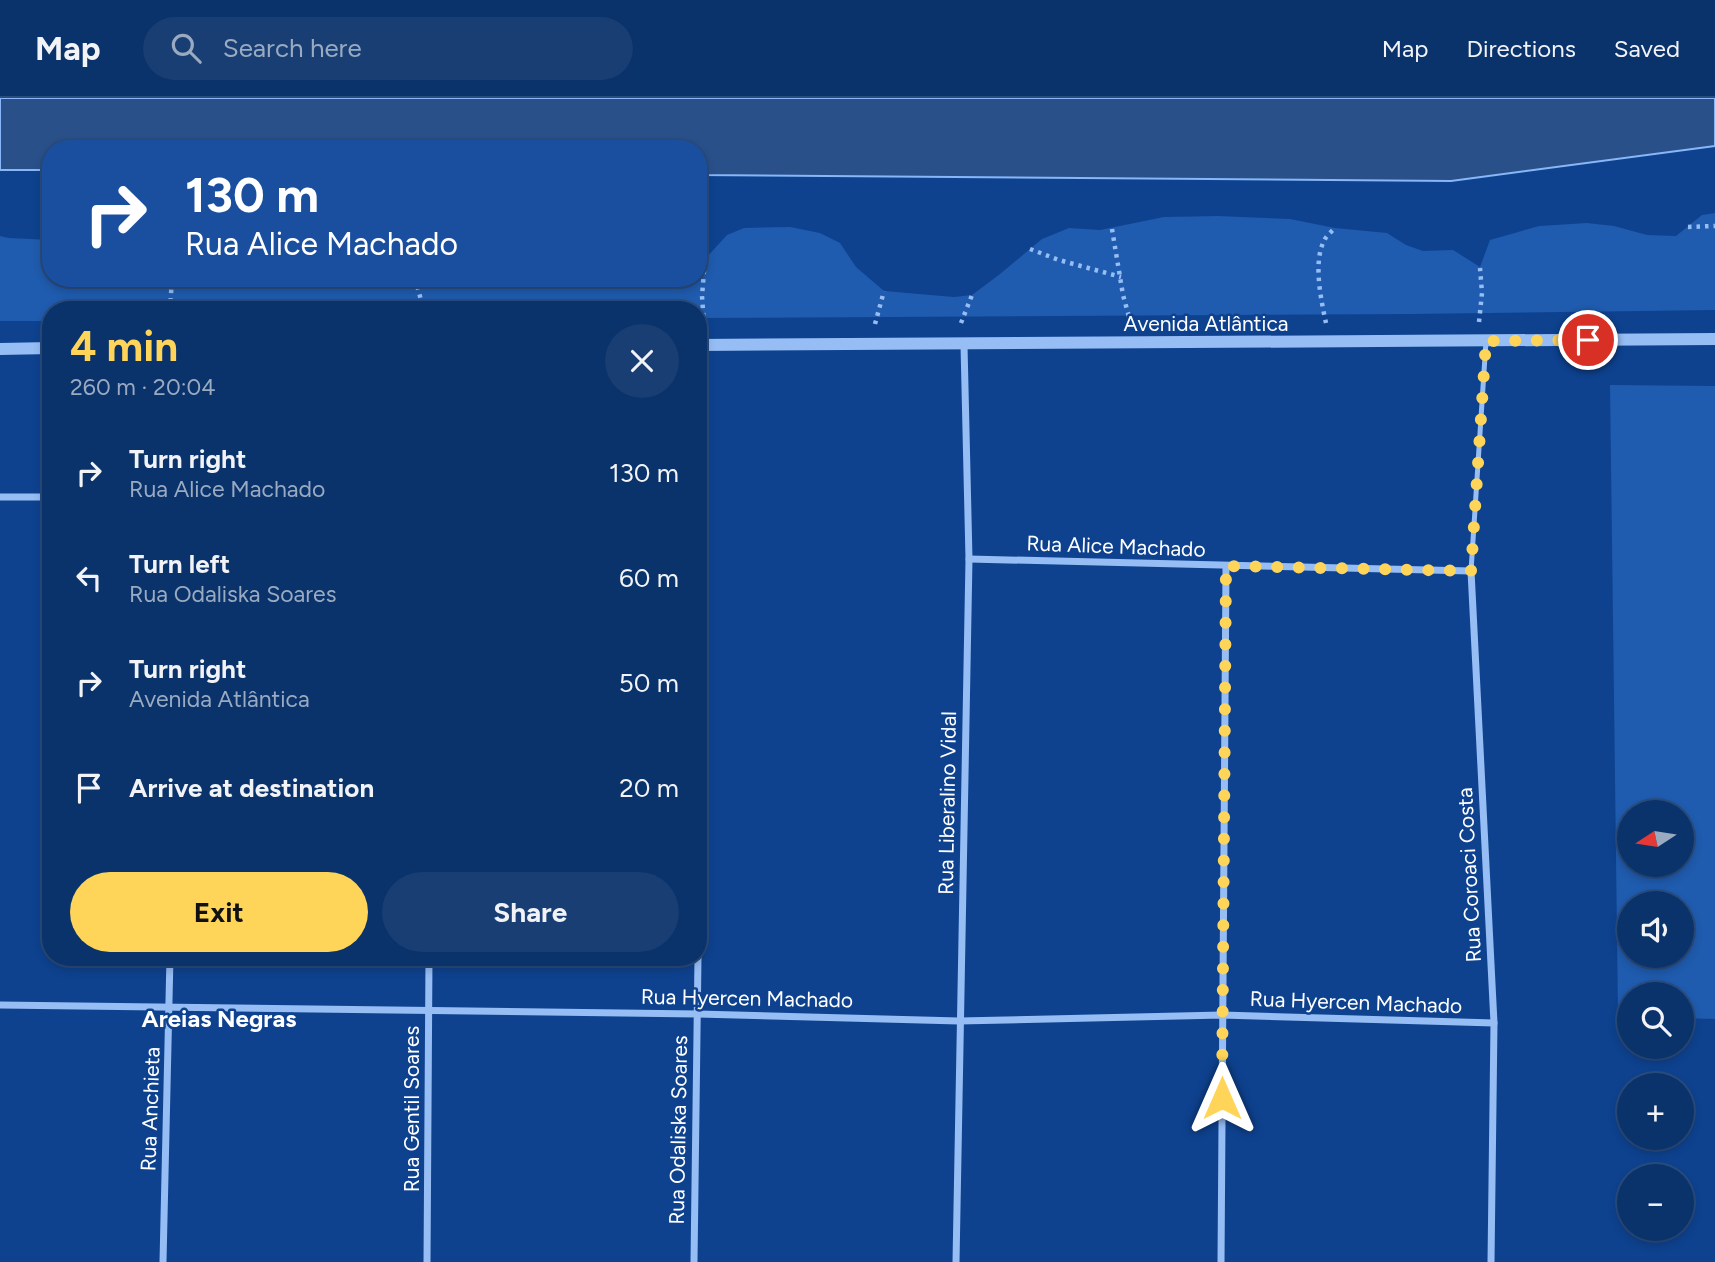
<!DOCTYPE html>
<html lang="en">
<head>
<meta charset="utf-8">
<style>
	:root { --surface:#0a326b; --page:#183e73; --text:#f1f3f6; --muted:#99aac1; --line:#2a4d7e; --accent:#ffd559 }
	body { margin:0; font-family:Figtree,sans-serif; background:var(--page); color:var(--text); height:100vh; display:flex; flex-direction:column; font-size:26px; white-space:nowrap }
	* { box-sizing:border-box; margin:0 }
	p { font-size:23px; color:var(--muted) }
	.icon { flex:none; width:38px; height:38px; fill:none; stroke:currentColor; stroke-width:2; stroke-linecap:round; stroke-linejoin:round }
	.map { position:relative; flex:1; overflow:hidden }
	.drawer { position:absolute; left:42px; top:203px; width:665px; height:665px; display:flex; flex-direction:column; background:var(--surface); border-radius:28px; box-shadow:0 4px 10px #0003,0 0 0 2px var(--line) }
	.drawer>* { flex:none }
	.hud { position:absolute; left:42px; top:42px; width:665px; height:147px; border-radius:28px; box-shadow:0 4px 10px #0003,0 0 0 2px var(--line); background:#1a4fa0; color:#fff; overflow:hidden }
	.needle { width:46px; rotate:258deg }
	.buttons { position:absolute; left:1617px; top:702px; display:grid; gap:14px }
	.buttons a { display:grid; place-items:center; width:77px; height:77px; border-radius:50%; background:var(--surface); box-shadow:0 4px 10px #0003,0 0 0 2px var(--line); font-size:35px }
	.pin { position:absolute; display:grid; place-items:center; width:60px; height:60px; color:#fff; margin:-30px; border:4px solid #fff; border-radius:50%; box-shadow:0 2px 7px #0007 }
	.me { position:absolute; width:77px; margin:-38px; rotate:0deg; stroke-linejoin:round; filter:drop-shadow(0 0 5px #0008) }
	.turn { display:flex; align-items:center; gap:24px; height:147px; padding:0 28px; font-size:32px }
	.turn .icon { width:91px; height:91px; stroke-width:2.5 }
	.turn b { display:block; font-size:49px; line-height:60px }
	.round { display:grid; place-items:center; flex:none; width:74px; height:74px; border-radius:37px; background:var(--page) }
	.head { display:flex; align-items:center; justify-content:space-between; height:119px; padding:0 28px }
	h1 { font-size:42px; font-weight:700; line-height:52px; color:var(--accent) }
	.action { display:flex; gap:14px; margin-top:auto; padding:14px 28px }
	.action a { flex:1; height:80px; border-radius:42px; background:var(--accent); color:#111; font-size:28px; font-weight:700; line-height:80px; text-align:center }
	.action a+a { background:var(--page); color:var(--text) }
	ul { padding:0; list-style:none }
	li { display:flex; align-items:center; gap:21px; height:105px; padding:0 28px }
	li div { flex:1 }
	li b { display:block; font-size:26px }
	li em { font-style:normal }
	header { display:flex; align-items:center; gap:42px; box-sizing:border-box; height:98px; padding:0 35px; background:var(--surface); border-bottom:2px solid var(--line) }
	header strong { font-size:33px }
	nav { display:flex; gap:38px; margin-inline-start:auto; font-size:24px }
	.search { width:490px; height:63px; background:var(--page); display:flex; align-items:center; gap:18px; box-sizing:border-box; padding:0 24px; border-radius:38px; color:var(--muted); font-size:26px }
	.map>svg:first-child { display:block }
	.green { fill:#1f5bae; fill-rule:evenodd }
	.water { fill:#2a508a; stroke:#87b7f8; stroke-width:2 }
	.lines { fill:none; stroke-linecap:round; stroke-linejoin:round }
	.path { stroke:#96bdf4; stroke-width:4.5; stroke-dasharray:3.5 5; stroke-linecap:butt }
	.service { stroke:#96bdf4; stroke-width:5 }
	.minor { stroke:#96bdf4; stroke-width:7 }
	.tertiary { stroke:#96bdf4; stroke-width:12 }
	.route { stroke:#ffd559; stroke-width:12; stroke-dasharray:0 21.6 }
	.labels { text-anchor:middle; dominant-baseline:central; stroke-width:5; stroke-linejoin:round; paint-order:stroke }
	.street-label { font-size:21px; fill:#fff; stroke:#0e428f }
	.quarter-label { font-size:24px; font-weight:bold; fill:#fff; stroke:#0e428f }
</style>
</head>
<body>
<header>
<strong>Map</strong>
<div class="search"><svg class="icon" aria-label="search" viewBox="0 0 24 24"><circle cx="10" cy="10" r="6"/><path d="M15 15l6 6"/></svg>Search here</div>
<nav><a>Map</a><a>Directions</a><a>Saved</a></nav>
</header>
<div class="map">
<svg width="1715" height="1164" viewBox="0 0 1715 1164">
	<rect width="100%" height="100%" fill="#0e428f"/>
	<g class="green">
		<polygon points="1715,115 1715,212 1410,216 698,220 698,212 51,212 51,223 0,223 0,138 9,140 51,142 51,180 242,180 253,187 265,190 280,180 698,180 698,154 705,161 727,137 744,130 790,129 820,135 840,145 856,169 884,193 954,199 972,197 1000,176 1042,141 1069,130 1100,132 1164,119 1218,118 1290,121 1335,130 1387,135 1406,147 1423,153 1453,152 1480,169 1490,142 1539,128 1587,125 1614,128 1647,137 1676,138 1702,117"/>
		<path d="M1610,287l105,1v633l-33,-1v-24h-53v21l-11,-1zM1629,714h53v52h-53zM1629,805h53v53h-53z"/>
	</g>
	<polygon class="water" points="0,0 1715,0 1715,48 1451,83 698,77 698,51 51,51 51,72 0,72"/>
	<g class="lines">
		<g class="path">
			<polyline points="1688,129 1715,128"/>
			<polyline points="1112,131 1123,197 1131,226"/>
			<polyline points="1030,151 1059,162 1121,179"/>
			<polyline points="415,180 421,202 420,212"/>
			<polyline points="170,212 172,180"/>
			<polyline points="1479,224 1482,195 1480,170"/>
			<polyline points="961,225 972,197"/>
			<path d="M1326,225c-5,-23 -13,-61 -2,-82 2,-5 7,-9 11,-13"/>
			<polyline points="875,226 884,193"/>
			<polyline points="704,227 702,198 705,161"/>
		</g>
		<polyline class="service" points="1471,473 1486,243"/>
		<g class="minor">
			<polyline points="0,399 51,399"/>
			<polyline points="969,461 1471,473 1494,925 1491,1164"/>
			<polyline points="698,834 701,247"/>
			<polyline points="0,907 698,916 959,923 1222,917 1494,925"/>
			<polyline points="163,1164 170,859"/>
			<polyline points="427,1164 429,859"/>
			<polyline points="694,1164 698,859"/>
			<polyline points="956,1164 969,461 964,247"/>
			<polyline points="1221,1164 1226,468"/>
		</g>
		<g class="tertiary">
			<polyline points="698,247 1715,241"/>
			<polyline points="0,251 51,250"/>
		</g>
	</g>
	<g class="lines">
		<polyline class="route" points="1222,1000 1226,468 1471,473 1486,243 1588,242"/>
	</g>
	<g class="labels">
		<g class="street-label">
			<text x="1206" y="225">Avenida Atlântica</text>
			<text transform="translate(1116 448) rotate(2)">Rua Alice Machado</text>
			<text transform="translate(947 705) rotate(-89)">Rua Liberalino Vidal</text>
			<text transform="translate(1469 777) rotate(-93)">Rua Coroaci Costa</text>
			<text transform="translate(747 900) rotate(1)">Rua Hyercen Machado</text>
			<text transform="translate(1356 904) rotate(2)">Rua Hyercen Machado</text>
			<text transform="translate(150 1011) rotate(-88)">Rua Anchieta</text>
			<text transform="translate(411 1011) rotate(-90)">Rua Gentil Soares</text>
			<text transform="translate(678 1032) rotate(-89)">Rua Odaliska Soares</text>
		</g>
		<g class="quarter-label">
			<text x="219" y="920">Areias Negras</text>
		</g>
	</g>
</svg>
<div class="buttons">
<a><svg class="needle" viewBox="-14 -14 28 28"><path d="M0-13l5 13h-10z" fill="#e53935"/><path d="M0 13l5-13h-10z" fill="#99aac1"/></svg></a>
<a><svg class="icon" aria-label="sound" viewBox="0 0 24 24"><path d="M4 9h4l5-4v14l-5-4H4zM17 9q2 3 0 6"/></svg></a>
<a><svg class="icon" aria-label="search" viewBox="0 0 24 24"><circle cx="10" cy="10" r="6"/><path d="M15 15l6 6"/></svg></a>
<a>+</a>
<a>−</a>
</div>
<div class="pin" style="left:1588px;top:242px;background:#d93025"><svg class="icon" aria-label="arrive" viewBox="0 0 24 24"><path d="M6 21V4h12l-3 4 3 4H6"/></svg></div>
<svg class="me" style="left:1222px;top:1000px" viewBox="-20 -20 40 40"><path d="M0-17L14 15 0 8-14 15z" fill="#ffd559" stroke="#fff" stroke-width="4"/></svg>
<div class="hud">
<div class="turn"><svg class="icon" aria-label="right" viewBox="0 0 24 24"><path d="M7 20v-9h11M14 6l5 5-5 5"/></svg><div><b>130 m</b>Rua Alice Machado</div></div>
</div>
<section class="drawer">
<div class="head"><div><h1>4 min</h1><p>260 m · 20:04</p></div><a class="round"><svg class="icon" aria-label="close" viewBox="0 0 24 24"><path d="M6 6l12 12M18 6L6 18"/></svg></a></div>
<ul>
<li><svg class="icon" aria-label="right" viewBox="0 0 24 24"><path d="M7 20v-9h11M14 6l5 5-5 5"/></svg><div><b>Turn right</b><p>Rua Alice Machado</p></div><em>130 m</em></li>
<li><svg class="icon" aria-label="left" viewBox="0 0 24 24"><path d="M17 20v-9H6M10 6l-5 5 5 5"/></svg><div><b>Turn left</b><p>Rua Odaliska Soares</p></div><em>60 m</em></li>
<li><svg class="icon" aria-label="right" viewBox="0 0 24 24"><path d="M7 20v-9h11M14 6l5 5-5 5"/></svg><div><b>Turn right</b><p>Avenida Atlântica</p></div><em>50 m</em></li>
<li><svg class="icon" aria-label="arrive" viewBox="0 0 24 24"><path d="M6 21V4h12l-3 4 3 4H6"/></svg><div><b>Arrive at destination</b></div><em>20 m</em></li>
</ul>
<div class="action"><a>Exit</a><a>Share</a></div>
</section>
</div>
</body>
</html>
